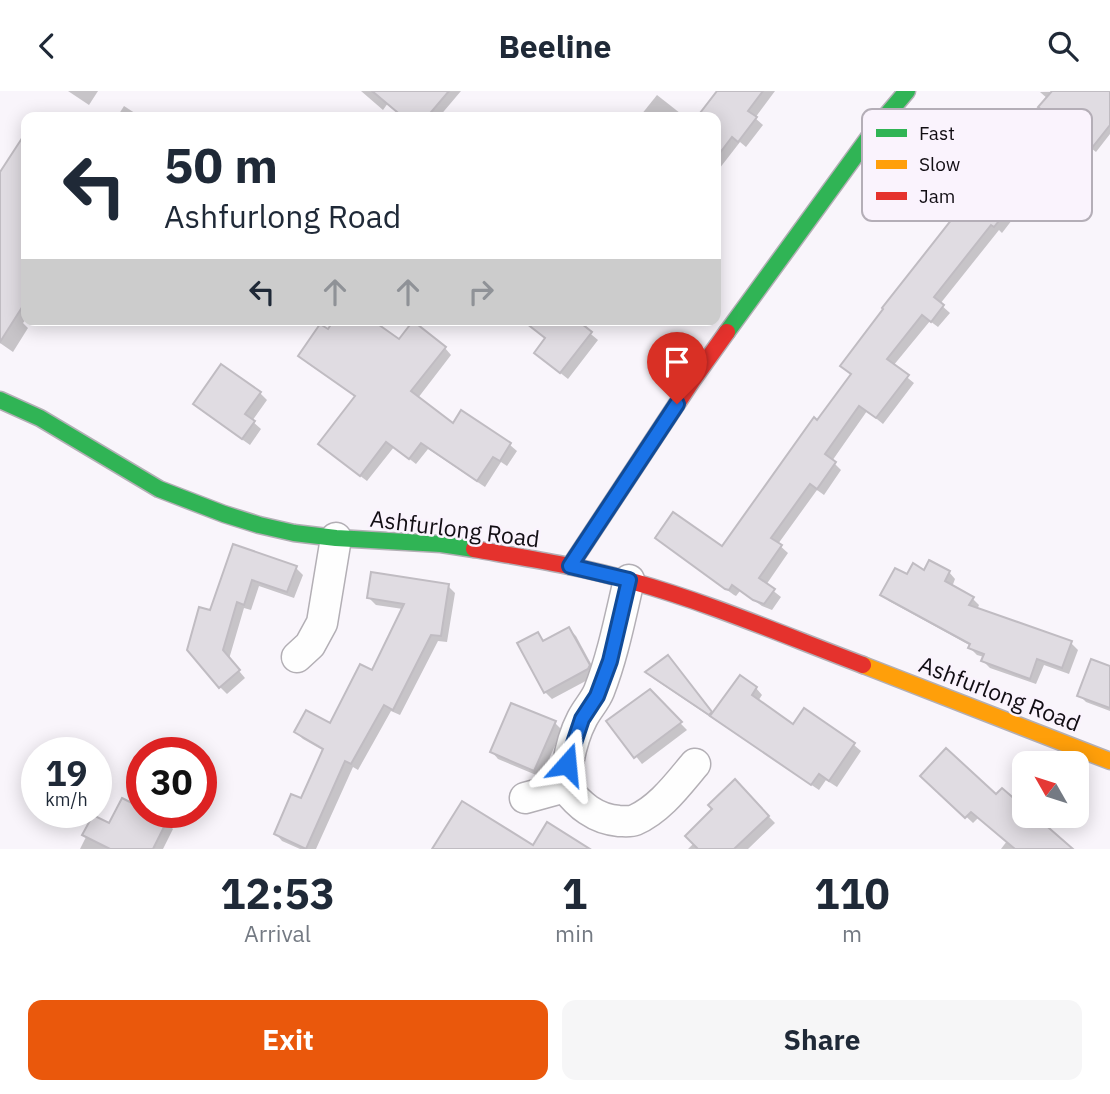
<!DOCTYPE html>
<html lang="en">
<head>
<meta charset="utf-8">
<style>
	:root { --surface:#fff; --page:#f6f6f7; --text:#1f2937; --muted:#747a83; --accent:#ea580c }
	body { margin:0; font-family:"IBM Plex Sans",sans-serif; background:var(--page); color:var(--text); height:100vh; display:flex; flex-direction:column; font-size:26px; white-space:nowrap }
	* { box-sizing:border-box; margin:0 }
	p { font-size:23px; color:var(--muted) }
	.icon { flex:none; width:38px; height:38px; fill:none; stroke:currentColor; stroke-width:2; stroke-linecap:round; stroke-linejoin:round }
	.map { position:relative; height:758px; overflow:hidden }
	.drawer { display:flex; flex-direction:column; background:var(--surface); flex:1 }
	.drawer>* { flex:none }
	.top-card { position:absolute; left:21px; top:21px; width:700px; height:214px; border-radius:14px; box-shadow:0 4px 18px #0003; background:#fff; color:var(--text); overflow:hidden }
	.needle { width:46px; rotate:309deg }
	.tools { position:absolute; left:1012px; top:660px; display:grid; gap:14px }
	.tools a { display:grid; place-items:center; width:77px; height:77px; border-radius:14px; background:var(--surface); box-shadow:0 4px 18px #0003; font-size:35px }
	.speed { position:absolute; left:21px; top:646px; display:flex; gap:14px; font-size:35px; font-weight:700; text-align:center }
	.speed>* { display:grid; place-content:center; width:91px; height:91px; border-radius:50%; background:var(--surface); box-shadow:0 4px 18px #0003; line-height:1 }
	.speed small { font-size:18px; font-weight:400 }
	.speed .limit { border:10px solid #d22; background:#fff; color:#111 }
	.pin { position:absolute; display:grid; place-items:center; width:60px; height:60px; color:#fff; margin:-72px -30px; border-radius:50% 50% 50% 0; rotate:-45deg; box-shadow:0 0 7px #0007 }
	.pin .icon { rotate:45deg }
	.me { position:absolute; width:77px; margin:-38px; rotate:18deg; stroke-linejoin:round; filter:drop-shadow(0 0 5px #0008) }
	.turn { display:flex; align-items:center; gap:24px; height:147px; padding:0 28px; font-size:32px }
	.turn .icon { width:91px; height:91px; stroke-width:2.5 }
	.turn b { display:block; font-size:49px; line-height:60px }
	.lanes { display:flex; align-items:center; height:66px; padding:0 28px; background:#0003; justify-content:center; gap:35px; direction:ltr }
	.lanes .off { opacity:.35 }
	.eta { display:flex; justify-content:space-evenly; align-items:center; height:119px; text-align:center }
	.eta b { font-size:42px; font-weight:700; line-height:49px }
	.button { display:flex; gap:14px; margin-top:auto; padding:14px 28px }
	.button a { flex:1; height:80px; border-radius:14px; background:var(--accent); color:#fff; font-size:28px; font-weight:700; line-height:80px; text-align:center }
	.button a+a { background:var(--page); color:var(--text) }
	header { display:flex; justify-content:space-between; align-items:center; height:91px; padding:0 28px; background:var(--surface); font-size:32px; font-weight:700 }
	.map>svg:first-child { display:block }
	.shadow { fill:#0003 }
	.building { fill:#e0dce2; stroke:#c0bcc2; stroke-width:2 }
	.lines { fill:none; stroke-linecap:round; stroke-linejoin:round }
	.street-casing { stroke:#b3afb5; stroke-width:33 }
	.fast-casing { stroke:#b3afb5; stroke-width:19 }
	.slow-casing { stroke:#b3afb5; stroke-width:19 }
	.jam-casing { stroke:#b3afb5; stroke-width:19 }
	.street { stroke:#fefefe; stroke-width:30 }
	.fast { stroke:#30b455; stroke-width:16 }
	.slow { stroke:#ff9f0a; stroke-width:16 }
	.jam { stroke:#e5322d; stroke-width:16 }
	.route-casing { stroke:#114b97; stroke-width:18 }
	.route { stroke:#1a73e8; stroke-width:12 }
	.labels { text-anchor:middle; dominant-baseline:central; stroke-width:5; stroke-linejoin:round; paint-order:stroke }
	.street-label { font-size:23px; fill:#110d13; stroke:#faf3fd }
	.key { fill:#faf3fd; stroke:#b4aeb7; stroke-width:2 }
	.key-label { font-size:19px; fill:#110d13 }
</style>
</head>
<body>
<header><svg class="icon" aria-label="back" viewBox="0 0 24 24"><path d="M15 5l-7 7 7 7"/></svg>Beeline<svg class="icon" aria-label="search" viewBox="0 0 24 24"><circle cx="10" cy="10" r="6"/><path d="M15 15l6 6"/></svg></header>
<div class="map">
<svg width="1110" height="758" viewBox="0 0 1110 758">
	<rect width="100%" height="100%" fill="#f9f5fb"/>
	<g class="shadow">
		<polygon points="68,0 98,0 89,14"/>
		<polygon points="361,0 461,0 439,26 404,26 388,12 383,19"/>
		<polygon points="719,0 775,0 755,27 763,34 746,56 740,51 716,82 716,26 699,26"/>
		<polygon points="1110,0 1110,43 1096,61 1045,20 1048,8 1040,1"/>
		<polygon points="657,4 685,26 643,26 641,24"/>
		<polygon points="124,15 141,26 117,26"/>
		<polygon points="18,57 26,63 26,228 23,232 28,237 13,261 0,252 0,84"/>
		<polygon points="1033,87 1039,94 1002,142 999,139 940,213 950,222 938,236 930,230 893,275 914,292 883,333 867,320 832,370 841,379 824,404 817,399 778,453 788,462 766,494 781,506 772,519 762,515 740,500 736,505 734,504 664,453 723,458 853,284"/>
		<polygon points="522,229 574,229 598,249 568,288 543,268 546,248"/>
		<polygon points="328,241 445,257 451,264 418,307 453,334 462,321 510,354 517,360 507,375 501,371 485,396 428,358 416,373 394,356 367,390 327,360 356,306 307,272 301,265"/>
		<polygon points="260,302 267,309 252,330 261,338 250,354 202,320 195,313"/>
		<polygon points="234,455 296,477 303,484 294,507 259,495 251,519 244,517 229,568 245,587 227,603 220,596 211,521"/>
		<polygon points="925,481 949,481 955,488 952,496 972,507 979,514 977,519 1071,552 1078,559 1069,583 1044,574 1036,593 990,577 983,570 984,566 977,564 970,557 971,555 889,510 882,503 908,486"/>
		<polygon points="448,495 455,502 447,551 438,550 400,624 391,620 358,679 353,676 316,758 300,758 282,750 276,743 302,709 324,660 303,648 296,641 331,635 372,581 403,518 376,514 369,507"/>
		<polygon points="569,538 576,545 596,582 595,585 552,608 545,601 537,543 545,551"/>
		<polygon points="675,573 713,624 756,597 762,604 758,610 794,635 854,654 861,660 837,696 826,689 819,699 654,588 648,581"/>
		<polygon points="1110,577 1110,620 1086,611 1079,604"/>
		<polygon points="649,600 687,639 642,673 609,631"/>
		<polygon points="555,632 562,639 541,686 498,668 492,661"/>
		<polygon points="923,685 997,705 1067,758 1001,758 1007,750 979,726 973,732"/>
		<polygon points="735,691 775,732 748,758 688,758 694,752 714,718"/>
		<polygon points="142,721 146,721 166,731 173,738 163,758 80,758 86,746"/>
	</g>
	<g class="building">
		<polygon points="372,0 449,0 427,26 403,26"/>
		<polygon points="717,0 763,0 748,20 757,26 738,51 732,46 716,67 716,26 697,26"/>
		<polygon points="1052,0 1110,0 1110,34 1091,58 1038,16"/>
		<polygon points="26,41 26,210 0,251 0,81"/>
		<polygon points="1004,62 1034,86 994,136 991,134 934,206 944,214 931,231 922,224 887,268 909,284 876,327 859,315 825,363 836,371 817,398 810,393 771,447 782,454 759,487 775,498 764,513 753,509 732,494 729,499 725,498 655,447 673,421 722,455 814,326 817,329 851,283 840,275 883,218 882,217"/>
		<polygon points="334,229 372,229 399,248 413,230 446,256 411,300 453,332 461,319 511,352 500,370 493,366 477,390 421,352 409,368 386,351 360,385 318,353 355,305 298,265 320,233 328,238"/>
		<polygon points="522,229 577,229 592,241 560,282 534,262 545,247"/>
		<polygon points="221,273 261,301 245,323 255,330 242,348 193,313"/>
		<polygon points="233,453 297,475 287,501 252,489 244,514 237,511 223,559 240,579 219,597 187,559 199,516 210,519"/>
		<polygon points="929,469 950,480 945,490 974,506 969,514 1072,550 1062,577 1037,568 1030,588 981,570 984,563 968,557 970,553 880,504 895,477 907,483 913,472 924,479"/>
		<polygon points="371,481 449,493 441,545 431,544 393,619 384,614 351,673 345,670 306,758 274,743 291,703 301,707 323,658 294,641 306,619 330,632 360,573 372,579 404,513 367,507"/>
		<polygon points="569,536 590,574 588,578 544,602 517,552 538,541 543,550"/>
		<polygon points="668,564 712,621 709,624 645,581"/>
		<polygon points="1091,568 1110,575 1110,617 1077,605"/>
		<polygon points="740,584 757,596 752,604 793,633 804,617 855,652 829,690 819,683 811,694 710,625"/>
		<polygon points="650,598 682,631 634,667 606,630"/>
		<polygon points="511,612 556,630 534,680 490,661"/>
		<polygon points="946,657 996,703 1002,697 1024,716 1024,724 1034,724 1073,758 1015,758 971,721 965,727 920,685"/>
		<polygon points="735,688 769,725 734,758 698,758 685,745 712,718 708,714"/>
		<polygon points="122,707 142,717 142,721 150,721 167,730 153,758 110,758 82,744 93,724 109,732"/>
		<polygon points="462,710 533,754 547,731 590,758 432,758"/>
	</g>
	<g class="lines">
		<g class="street-casing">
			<g id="street">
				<path d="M629,489c-9,38 -16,75 -30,111 -4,10 -12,18 -17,28 -11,21 -15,45 -17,68 14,18 30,32 54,34 5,0 11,1 16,-1 25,-11 43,-36 60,-56"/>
				<polyline points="297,566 310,554 322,532 336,447"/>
				<polyline points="525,707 565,696"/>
			</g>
		</g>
		<g class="fast-casing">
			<g id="fast">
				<polyline points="727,241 874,39 907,0"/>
				<polyline points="0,309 40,327 159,398 224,423 259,434 294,442 336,447 441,453 474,458"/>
			</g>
		</g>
		<g class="slow-casing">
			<polyline id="slow" points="863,574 1110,670"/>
		</g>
		<g class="jam-casing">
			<g id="jam">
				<path d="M474,458c52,9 106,17 157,32 79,22 155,55 232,84"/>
				<polyline points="570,475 692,290 727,241"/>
			</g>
		</g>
		<use href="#street" class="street"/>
		<use href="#fast" class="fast"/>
		<use href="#slow" class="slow"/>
		<use href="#jam" class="jam"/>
	</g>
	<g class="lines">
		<g class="route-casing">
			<polyline id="route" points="567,673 582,628 597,605 610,570 629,489 570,475 677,313"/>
		</g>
		<use href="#route" class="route"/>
	</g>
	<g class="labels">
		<g class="street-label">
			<text transform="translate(455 437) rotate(7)">Ashfurlong Road</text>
			<text transform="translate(1000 602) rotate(21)">Ashfurlong Road</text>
		</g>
	</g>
	<rect x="862" y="18" width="230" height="112" rx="10" class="key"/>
	<rect x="876" y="38" width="31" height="8" fill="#30b455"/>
	<rect x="876" y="69" width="31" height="9" fill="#ff9f0a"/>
	<rect x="876" y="101" width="31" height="8" fill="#e5322d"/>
	<g class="key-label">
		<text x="919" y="49">Fast</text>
		<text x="919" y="80">Slow</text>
		<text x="919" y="112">Jam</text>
	</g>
</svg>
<div class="tools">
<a><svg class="needle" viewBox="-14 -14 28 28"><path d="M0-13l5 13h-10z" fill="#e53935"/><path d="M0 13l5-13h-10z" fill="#747a83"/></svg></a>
</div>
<div class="speed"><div>19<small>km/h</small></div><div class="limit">30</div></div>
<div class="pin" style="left:677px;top:313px;background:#d93025"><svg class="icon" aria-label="arrive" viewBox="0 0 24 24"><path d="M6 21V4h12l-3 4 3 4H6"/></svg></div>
<svg class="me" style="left:567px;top:673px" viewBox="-20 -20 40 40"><path d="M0-17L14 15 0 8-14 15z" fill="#1a73e8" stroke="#fff" stroke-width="4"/></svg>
<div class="top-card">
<div class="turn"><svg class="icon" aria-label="left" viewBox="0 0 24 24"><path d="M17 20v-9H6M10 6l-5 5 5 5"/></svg><div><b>50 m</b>Ashfurlong Road</div></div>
<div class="lanes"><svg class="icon" aria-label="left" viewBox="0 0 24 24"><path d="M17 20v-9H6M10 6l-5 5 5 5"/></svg><svg class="icon off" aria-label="ahead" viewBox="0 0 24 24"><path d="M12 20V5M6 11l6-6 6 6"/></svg><svg class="icon off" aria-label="ahead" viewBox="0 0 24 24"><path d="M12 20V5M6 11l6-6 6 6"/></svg><svg class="icon off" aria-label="right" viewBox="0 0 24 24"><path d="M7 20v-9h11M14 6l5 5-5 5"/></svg></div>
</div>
</div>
<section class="drawer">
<div class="eta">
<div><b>12:53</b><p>Arrival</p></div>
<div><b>1</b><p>min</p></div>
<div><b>110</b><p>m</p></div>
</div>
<div class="button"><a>Exit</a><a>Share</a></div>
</section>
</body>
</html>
